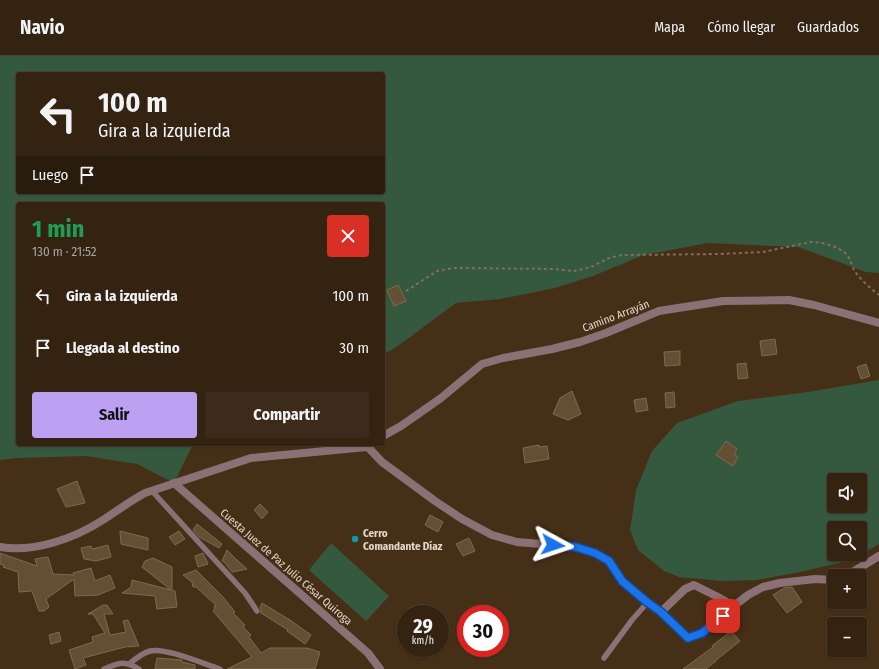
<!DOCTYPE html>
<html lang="es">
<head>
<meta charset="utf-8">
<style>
	:root { --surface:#342311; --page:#3c2b1a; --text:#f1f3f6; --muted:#a9a49f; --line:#4e4031; --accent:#bca0f2 }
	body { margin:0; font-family:"Fira Sans Condensed",sans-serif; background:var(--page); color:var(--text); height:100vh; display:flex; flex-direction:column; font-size:15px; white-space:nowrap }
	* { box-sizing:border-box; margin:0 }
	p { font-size:13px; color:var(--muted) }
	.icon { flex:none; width:22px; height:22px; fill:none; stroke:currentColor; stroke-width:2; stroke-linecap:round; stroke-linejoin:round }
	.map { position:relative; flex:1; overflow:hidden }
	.side { position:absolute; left:16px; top:146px; width:369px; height:244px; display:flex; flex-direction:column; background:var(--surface); border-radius:4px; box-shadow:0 1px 3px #0004,0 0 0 1px var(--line) }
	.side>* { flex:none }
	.top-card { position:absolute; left:16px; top:16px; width:369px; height:122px; border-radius:4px; box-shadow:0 1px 3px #0004,0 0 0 1px var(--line); background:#342311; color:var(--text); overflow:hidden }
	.controls { position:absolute; left:827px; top:417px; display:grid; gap:8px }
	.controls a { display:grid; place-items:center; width:40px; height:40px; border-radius:4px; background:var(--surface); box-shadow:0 1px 3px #0004,0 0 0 1px var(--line); font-size:20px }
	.speed { position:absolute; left:397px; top:549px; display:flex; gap:8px; font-size:20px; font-weight:700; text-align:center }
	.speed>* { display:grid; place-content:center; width:52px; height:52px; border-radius:50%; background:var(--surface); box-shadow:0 1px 3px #0004,0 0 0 1px var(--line); line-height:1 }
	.speed small { font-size:10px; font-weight:400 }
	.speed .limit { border:6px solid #d22; background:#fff; color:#111 }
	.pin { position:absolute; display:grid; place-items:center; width:34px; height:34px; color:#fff; margin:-17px; border-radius:8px; box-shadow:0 2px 6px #0006 }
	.me { position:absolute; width:44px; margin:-22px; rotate:95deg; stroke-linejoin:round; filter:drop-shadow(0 0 3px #0008) }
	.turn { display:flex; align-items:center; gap:14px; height:84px; padding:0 16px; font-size:18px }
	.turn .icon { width:52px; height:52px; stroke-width:2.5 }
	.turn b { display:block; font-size:28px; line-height:34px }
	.then { display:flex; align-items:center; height:38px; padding:0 16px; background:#0003; gap:8px; font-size:15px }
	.round { display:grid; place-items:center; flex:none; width:42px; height:42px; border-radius:4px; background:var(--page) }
	.headline { display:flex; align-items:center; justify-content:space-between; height:68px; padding:0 16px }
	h1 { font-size:24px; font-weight:700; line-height:30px; color:#1e9e55 }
	.primary-button { display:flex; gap:8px; margin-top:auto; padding:8px 16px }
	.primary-button a { flex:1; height:46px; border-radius:4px; background:var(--accent); color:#111; font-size:16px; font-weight:700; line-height:46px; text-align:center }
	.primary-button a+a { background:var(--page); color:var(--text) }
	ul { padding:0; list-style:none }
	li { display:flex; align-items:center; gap:12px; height:52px; padding:0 16px }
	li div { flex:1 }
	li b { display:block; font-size:15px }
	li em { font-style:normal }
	header { display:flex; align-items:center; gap:24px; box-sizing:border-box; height:56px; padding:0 20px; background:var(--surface); border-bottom:1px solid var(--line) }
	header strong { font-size:19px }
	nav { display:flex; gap:22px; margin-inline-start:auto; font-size:14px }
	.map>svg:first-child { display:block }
	.green { fill:#35593f; fill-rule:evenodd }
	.building { fill:#634f33; stroke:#7f6a4d }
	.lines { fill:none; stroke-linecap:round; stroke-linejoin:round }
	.path { stroke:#826e5a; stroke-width:2; stroke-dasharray:3 3; stroke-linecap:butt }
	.service { stroke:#8b7075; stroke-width:5.5 }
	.minor { stroke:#8b7075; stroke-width:8 }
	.tertiary { stroke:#8b7075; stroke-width:8 }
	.route-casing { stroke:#114b97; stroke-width:10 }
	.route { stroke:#1a73e8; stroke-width:7 }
	.culture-dot { fill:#0f9aa8; stroke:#462f17; stroke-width:1.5 }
	.labels { text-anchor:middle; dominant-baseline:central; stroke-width:4; stroke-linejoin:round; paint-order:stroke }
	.street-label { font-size:11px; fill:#e4d6c8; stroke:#462f17 }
	.poi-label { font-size:11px; font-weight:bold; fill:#e4d6c8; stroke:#462f17; text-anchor:start }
</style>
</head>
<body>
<header>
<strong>Navio</strong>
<nav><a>Mapa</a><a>Cómo llegar</a><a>Guardados</a></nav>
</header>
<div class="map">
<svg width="879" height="613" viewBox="0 0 879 613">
	<rect width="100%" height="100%" fill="#462f17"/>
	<g class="green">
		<path d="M0,0h879v217l-13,-1 -68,-25 -90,-4 -64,12 -51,21 -38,12 -55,11 -44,4 -61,45 -12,6v-150h-365v240h175l-19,39 -37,-19 -51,-8 -69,2 -17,2zM18,18h365v118h-365z"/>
		<path d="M879,324v164l-27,16 -52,12 -44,8 -34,1 -43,-4 -15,-6 -26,-21 -8,-20 6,-40 16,-39 25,-28 61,-22 70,-9zM834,424h26v26h-26zM834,472h26v26h-26z"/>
		<polygon points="331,487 389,540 366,565 309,514"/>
	</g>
	<g class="building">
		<polygon points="398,229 406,245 394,250 387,234"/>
		<polygon points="775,283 777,298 762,300 760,285"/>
		<polygon points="680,295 680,309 665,310 664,296"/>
		<polygon points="746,307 748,322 738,323 737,308"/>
		<polygon points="866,308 870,320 861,323 857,311"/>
		<polygon points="572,335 581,358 568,364 553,358 560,342"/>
		<polygon points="674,336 675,351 666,352 665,337"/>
		<polygon points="646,342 648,354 636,356 634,344"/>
		<polygon points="726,385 737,393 734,398 738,401 733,410 716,399"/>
		<polygon points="539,389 539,391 547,390 549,403 525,407 523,392"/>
		<polygon points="77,425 85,447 66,451 57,433"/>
		<polygon points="260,448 268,456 262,463 254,454"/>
		<polygon points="430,459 443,466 438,476 425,469"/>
		<polygon points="197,468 222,488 219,492 199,481 193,474"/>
		<polygon points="120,475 148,482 148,494 121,488"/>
		<polygon points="179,475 185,483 175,489 169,481"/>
		<polygon points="469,482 475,495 463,500 456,488"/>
		<polygon points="108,489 111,501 96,505 84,503 81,492 91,490 92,493"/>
		<polygon points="227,494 237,504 247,513 232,516 225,507 222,505"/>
		<polygon points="0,497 37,510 35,503 48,501 53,518 74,519 73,517 91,512 95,525 110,519 115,532 98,539 75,540 74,523 46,543 49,551 44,555 39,555 32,535 19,536 18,516 3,511 4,509 0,508"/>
		<polygon points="203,497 208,508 198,511 195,500"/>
		<polygon points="153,502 172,511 172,534 175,535 177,551 157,553 155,540 122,537 131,531 132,524 171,534 142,511 145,505"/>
		<polygon points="196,514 223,541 235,556 233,557 245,569 243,571 251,579 249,581 261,597 270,592 307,592 320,596 315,613 227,613 252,601 213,555 215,552 214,550 216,549 196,531 193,531 192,526 183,519"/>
		<polygon points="792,531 802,546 787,557 773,539 784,532"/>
		<polygon points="262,547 290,564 311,579 305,588 287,575 288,574 261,557 261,554 260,551"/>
		<polygon points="103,549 107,549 113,558 104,558 110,579 126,576 123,565 128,564 139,590 129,591 129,590 83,602 86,609 75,613 69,594 93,586 92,581 105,577 93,558 88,558"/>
		<polygon points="731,575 740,585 715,605 716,605 706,613 683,613 713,591 712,590"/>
		<polygon points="59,576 61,585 51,588 49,579"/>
		<polygon points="157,602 182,604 182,606 195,609 195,613 155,613"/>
	</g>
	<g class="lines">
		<path class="path" d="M406,235l31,-20 17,-3 100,1 20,2 17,-4 18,-9 13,-3 98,-1 43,-2 48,-10c11,0 27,4 35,12 5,5 6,14 10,19 6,8 15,16 23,22"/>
		<g class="service">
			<polyline points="152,435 245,537 257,555"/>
			<polyline points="604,602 632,564 647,547"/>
			<path d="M129,608c6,-5 14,-11 21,-13 15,-4 54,13 70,18"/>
			<path d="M104,613c15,-6 20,-9 35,0"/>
		</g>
		<g class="minor">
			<polyline points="365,388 382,406 435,445 462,463 492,479 517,486 576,491 595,497 609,505 622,525 647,547 661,556 688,582 703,577 734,550 716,540 694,529 685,533 661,556"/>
			<polyline points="843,520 851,517 879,500"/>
			<polyline points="734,550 748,539 763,531 780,527 815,523 834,524"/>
		</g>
		<g class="tertiary">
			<polyline points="383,380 401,370 441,342 482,308 503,302 552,293 580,286 606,277 659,255 723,245 789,244 814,249 879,267"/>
			<polyline points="174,427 368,597 380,613"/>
			<path d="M0,491c34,6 75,-9 103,-27 14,-9 27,-19 42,-27l106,-35 116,-11 5,-3"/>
		</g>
	</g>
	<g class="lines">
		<g class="route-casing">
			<polyline id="route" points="553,489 576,491 595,497 609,505 622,525 647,546 661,556 688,582 702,577 723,560"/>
		</g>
		<use href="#route" class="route"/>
	</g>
	<circle class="culture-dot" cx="355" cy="483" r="4"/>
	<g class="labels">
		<g class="street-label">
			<text transform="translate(616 260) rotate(-21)">Camino Arrayán</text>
			<text transform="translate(286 511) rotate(41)">Cuesta Juez de Paz Julio César Quiroga</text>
		</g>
		<g class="poi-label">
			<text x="363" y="477">Cerro<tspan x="363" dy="13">Comandante Díaz</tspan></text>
		</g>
	</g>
</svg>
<div class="controls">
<a><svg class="icon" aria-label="sound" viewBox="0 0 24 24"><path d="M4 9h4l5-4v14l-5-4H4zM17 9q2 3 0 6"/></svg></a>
<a><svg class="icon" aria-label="search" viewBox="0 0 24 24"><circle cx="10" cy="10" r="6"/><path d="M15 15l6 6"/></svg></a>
<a>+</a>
<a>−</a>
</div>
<div class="speed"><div>29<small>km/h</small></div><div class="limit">30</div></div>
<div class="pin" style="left:723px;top:560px;background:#d93025"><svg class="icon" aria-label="arrive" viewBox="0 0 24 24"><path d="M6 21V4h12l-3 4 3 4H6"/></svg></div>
<svg class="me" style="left:553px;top:489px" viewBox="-20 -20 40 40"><path d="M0-17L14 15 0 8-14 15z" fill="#1a73e8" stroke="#fff" stroke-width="4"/></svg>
<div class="top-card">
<div class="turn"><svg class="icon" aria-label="left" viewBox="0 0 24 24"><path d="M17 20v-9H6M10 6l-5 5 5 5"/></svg><div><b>100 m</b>Gira a la izquierda</div></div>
<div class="then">Luego<svg class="icon" aria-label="arrive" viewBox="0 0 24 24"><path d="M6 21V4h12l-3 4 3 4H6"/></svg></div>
</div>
<section class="side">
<div class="headline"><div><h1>1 min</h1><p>130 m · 21:52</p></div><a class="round" style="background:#d93025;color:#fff"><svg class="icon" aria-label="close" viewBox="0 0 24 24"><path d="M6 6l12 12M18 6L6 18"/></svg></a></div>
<ul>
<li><svg class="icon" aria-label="left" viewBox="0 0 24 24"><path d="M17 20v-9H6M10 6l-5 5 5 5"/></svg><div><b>Gira a la izquierda</b></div><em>100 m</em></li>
<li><svg class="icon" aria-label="arrive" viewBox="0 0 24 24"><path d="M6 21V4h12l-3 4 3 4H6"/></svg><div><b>Llegada al destino</b></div><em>30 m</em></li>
</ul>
<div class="primary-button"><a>Salir</a><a>Compartir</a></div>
</section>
</div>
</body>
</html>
